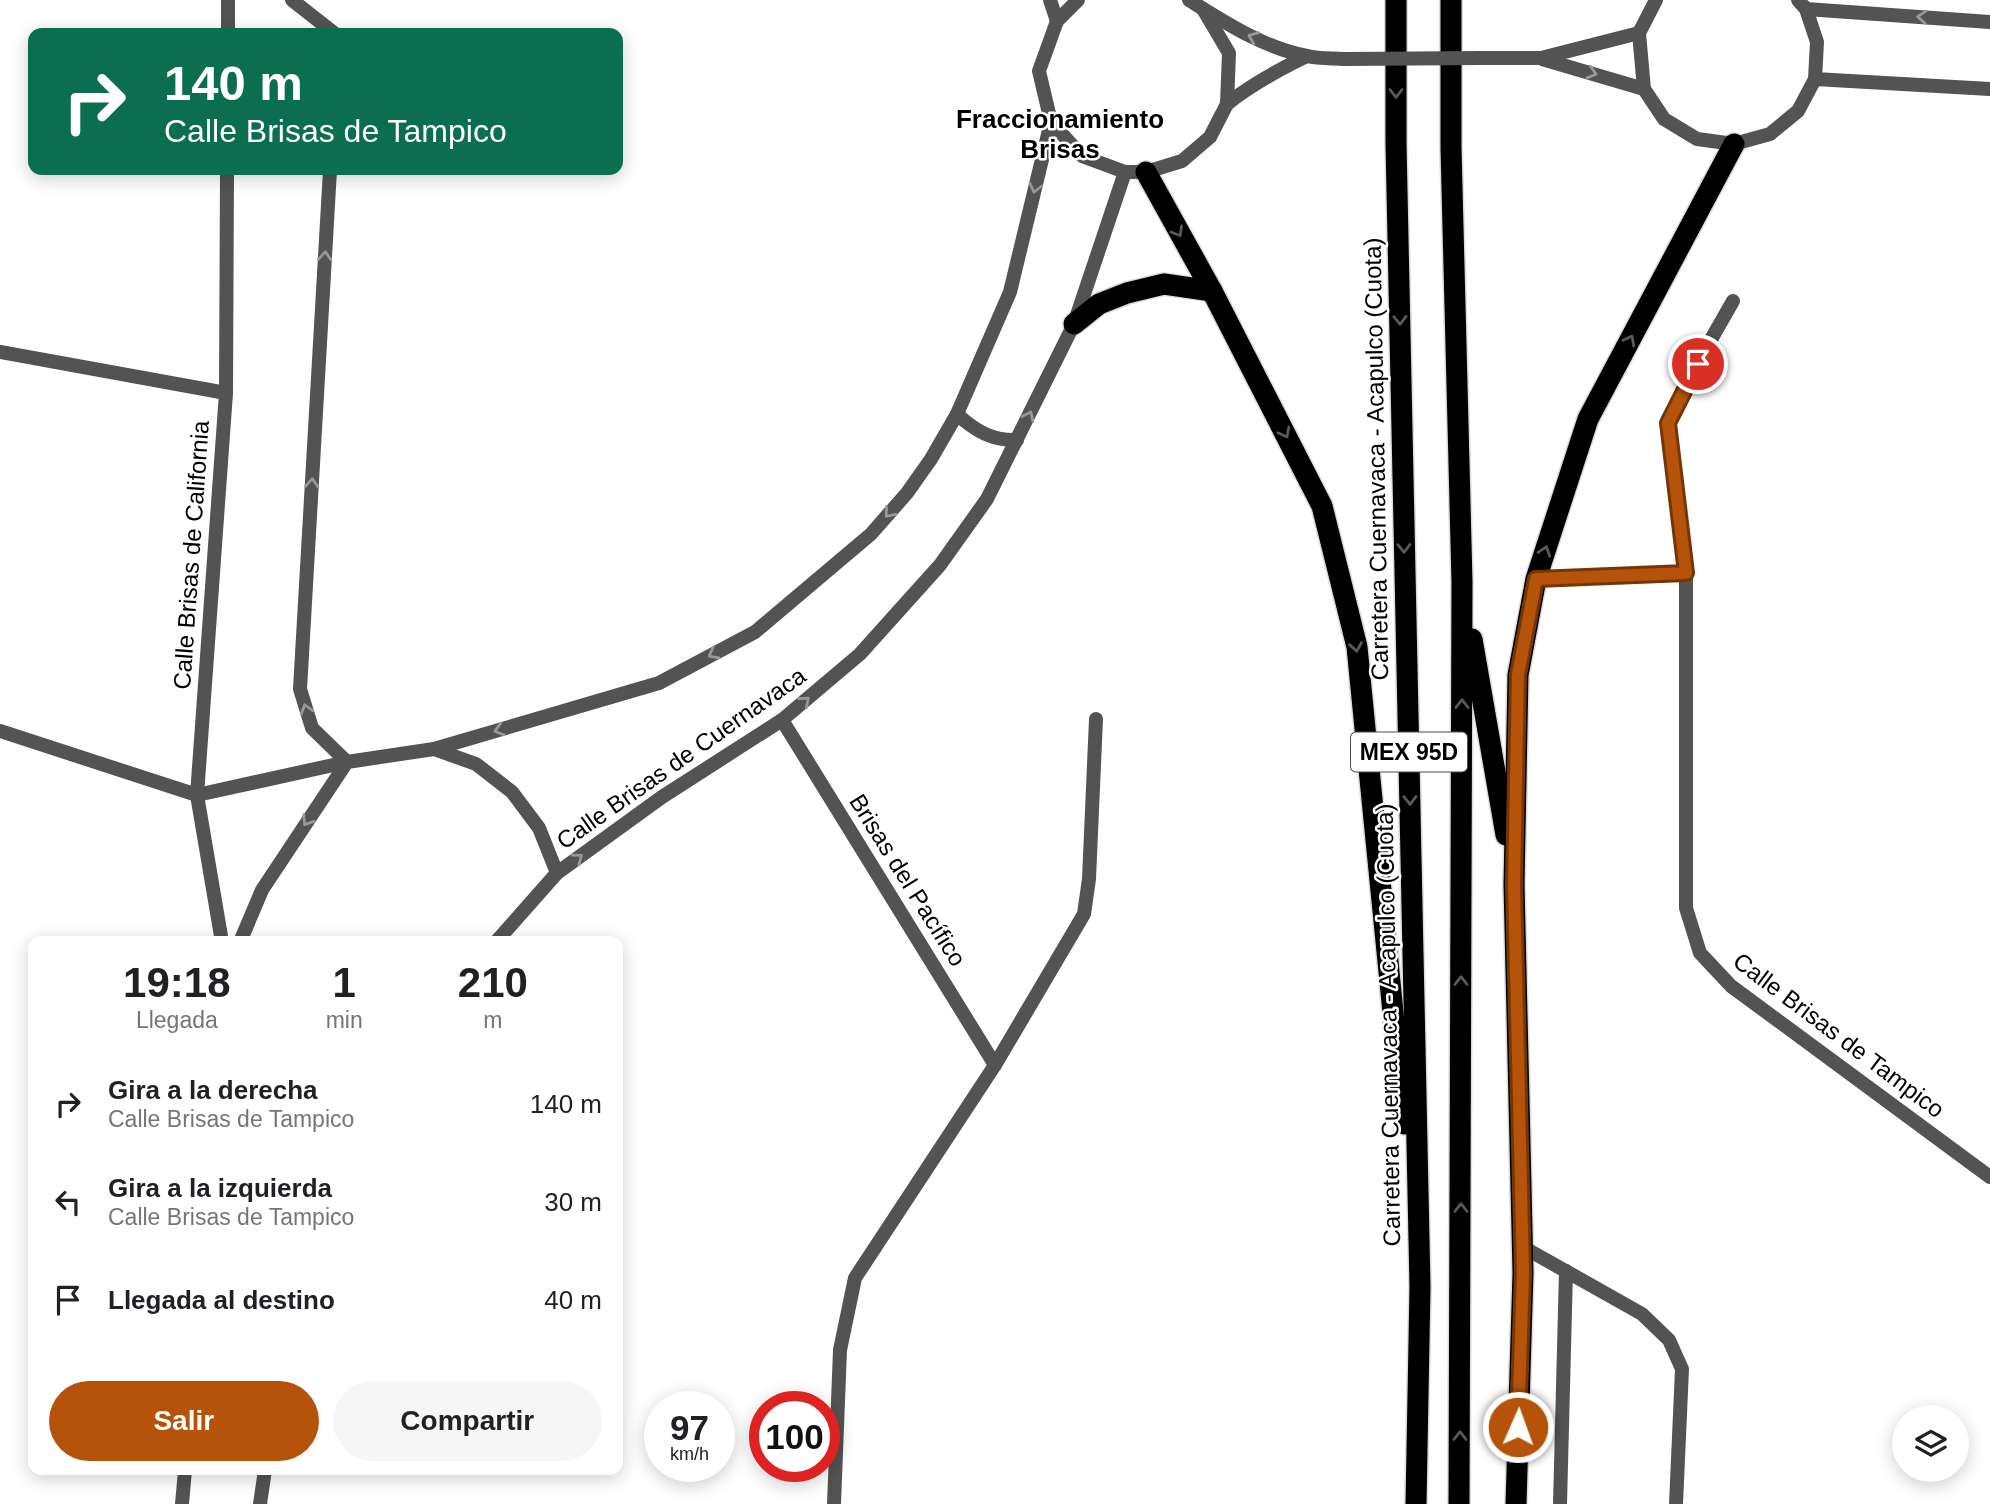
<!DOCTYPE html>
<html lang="es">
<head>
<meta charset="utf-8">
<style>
	:root { --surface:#fff; --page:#f6f6f6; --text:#202124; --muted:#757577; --accent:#b45309 }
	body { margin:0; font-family:Arial,sans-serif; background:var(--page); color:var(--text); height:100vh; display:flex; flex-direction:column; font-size:26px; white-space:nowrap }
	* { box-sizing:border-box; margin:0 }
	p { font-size:23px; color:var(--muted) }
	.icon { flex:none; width:38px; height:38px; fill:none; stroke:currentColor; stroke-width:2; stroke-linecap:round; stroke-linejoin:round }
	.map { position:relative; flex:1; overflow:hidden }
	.details { position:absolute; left:28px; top:936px; width:595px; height:539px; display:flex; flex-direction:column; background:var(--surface); border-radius:14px; box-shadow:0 4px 18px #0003 }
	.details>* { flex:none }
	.top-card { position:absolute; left:28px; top:28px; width:595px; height:147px; border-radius:14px; box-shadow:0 4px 18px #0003; background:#0b6e4f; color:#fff; overflow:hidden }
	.fabs { position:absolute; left:1892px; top:1405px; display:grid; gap:14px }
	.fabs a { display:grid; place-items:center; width:77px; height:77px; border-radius:50%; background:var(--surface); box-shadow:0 4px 18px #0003; font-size:35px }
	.speed { position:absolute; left:644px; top:1391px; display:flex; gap:14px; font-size:35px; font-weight:700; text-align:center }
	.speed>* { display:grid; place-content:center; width:91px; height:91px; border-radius:50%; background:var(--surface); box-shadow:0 4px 18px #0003; line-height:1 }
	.speed small { font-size:18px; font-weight:400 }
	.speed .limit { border:10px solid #d22; background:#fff; color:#111 }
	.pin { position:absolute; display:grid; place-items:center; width:60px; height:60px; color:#fff; margin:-30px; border:4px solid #fff; border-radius:50%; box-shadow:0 2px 7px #0007 }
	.me { position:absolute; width:77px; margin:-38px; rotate:2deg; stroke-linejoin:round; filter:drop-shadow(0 0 5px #0008) }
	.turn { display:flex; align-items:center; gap:24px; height:147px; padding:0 21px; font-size:32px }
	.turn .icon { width:91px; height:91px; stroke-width:2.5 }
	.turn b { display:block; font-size:49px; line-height:60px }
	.eta { display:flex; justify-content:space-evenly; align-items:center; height:119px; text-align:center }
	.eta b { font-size:42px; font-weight:700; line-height:49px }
	.primary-button { display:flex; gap:14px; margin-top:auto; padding:14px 21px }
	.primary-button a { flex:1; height:80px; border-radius:42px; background:var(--accent); color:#fff; font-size:28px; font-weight:700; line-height:80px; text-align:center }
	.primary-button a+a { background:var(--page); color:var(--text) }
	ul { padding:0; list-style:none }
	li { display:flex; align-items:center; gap:21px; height:98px; padding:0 21px }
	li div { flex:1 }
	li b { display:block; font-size:26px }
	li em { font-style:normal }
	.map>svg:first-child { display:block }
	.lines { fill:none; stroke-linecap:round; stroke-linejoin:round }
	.motorway-casing { stroke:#dbdbdb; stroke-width:24 }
	.service { stroke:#535353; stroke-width:14 }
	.minor { stroke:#535353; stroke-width:14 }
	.tertiary { stroke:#535353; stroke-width:14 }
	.motorway { stroke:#000; stroke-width:21 }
	.tertiary-bridge { stroke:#535353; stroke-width:14 }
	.oneway { stroke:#989898 }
	.oneway2 { stroke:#595959 }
	.route-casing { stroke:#753606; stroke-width:18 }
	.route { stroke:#b45309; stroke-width:12 }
	.labels { text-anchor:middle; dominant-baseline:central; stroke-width:5; stroke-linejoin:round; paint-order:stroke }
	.shield { fill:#fff; stroke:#4c4c4c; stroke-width:2 }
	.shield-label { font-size:23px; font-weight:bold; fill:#000 }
	.street-label { font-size:24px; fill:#000; stroke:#fff }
	.neighbourhood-label { font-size:26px; font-weight:bold; fill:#000; stroke:#fff }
</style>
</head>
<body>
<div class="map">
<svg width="1990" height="1504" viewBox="0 0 1990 1504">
	<rect width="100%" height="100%" fill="#fff"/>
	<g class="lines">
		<g class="motorway-casing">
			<g id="motorway">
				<polyline points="1396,0 1396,143 1420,1287 1416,1504"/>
				<polyline points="1451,0 1451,148 1462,582 1459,1504"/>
				<polyline points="1146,172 1212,291 1322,506 1357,647 1404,1124"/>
				<polyline points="1074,324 1099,304 1127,293 1164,284 1212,291"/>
				<polyline points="1472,639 1506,835"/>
				<polyline points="1516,1504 1523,1273 1514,885 1518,675 1536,579 1588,419 1734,144"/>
			</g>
		</g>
		<g class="service">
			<polyline points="1523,1247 1642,1314 1669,1340 1682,1369 1676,1504"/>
			<polyline points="1560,1504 1566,1271"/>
		</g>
		<g class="minor">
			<polyline points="292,0 334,33"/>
			<polyline points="1050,0 1057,21"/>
			<polyline points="228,33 228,0"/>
			<polyline points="330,170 300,689 312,728 347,762"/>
			<polyline points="1733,301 1685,385 1668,423 1686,573 1686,908 1700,953 1731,986 1990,1177"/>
			<polyline points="0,352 226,393"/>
			<path d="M957,414c18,17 36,27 60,26"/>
			<polyline points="1536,579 1686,573"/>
			<polyline points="782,720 995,1065"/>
			<polyline points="0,731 197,795 347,762"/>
			<polyline points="434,749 476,764 512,792 539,828 557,873"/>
			<polyline points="222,942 197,795 226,393 227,170"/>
			<polyline points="240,942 262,890 347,762 434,749 659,683 755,632 871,534 907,493 931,459 957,414 1010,292 1051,122"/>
			<polyline points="496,942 557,873 662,797 782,720 860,654 940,565 987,499 1074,324 1125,172"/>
			<polyline points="182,1504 185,1470"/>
			<polyline points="260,1504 265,1470"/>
			<polyline points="834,1504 840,1350 855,1278 995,1065 1084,914 1089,879 1096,719"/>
		</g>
		<g class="tertiary">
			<polyline points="1078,0 1057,21 1039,71 1051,122 1082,156 1125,172 1146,172 1182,161 1210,137 1227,104 1229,53 1203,9"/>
			<path d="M1189,0c37,23 75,48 118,56 12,3 25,2 38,3"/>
			<polyline points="1656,0 1639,33 1644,89 1664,119 1697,139 1734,144 1770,134 1798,111 1815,79 1817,42 1806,9 1798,0"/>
			<polyline points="1806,9 1990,22"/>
			<polyline points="1482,58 1541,58 1639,33"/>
			<polyline points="1542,59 1644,89"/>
			<polyline points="1815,79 1990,89"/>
			<path d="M1227,104c25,-20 51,-34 80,-48"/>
		</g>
		<use href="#motorway" class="motorway"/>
		<polyline class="tertiary-bridge" points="1345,59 1482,58"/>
	</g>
	<defs><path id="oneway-chevron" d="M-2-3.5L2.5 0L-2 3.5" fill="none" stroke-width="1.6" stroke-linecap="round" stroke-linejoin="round" transform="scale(1.75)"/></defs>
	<g class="oneway">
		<use href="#oneway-chevron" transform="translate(1922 17) rotate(-176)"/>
		<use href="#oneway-chevron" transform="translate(1253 37) rotate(-157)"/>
		<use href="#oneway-chevron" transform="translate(1592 73) rotate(16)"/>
		<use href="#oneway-chevron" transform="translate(1035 188) rotate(103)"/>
		<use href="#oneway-chevron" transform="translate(325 256) rotate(-87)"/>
		<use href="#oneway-chevron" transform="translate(1029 416) rotate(-64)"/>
		<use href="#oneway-chevron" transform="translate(312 483) rotate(-87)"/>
		<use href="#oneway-chevron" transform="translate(889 513) rotate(130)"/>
		<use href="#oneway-chevron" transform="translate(713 654) rotate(152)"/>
		<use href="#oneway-chevron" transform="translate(805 701) rotate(-40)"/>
		<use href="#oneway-chevron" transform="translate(306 709) rotate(-107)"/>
		<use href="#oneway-chevron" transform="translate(499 730) rotate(164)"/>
		<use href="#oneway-chevron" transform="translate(307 821) rotate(123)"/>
		<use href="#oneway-chevron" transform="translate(578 858) rotate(-36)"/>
	</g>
	<g class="oneway2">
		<use href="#oneway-chevron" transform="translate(1396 93) rotate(90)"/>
		<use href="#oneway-chevron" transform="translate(1178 232) rotate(60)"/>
		<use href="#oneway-chevron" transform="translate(1400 320) rotate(89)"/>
		<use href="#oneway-chevron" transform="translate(1630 340) rotate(-62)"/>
		<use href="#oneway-chevron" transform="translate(1285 433) rotate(63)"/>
		<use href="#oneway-chevron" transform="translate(1404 548) rotate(89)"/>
		<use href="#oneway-chevron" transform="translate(1545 551) rotate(-72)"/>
		<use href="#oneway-chevron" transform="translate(1356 647) rotate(80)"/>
		<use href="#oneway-chevron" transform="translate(1462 704) rotate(-90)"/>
		<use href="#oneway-chevron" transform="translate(1410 800) rotate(89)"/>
		<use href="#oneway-chevron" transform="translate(1461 981) rotate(-90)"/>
		<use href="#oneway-chevron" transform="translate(1461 1208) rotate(-90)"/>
		<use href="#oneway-chevron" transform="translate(1460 1436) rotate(-90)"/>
	</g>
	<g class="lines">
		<g class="route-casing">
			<polyline id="route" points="1518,1427 1523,1273 1514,885 1518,675 1536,579 1686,573 1668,423 1698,364"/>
		</g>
		<use href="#route" class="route"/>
	</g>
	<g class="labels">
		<rect class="shield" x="1351" y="732.5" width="116" height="39" rx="5"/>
		<g class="shield-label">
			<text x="1409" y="752">MEX 95D</text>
		</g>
		<g class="street-label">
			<text transform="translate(1376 459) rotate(-91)">Carretera Cuernavaca - Acapulco (Cuota)</text>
			<text transform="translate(191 555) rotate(-86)">Calle Brisas de California</text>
			<text transform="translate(681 758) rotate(-35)">Calle Brisas de Cuernavaca</text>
			<text transform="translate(908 880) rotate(58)">Brisas del Pacífico</text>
			<text transform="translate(1388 1025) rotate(-91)">Carretera Cuernavaca - Acapulco (Cuota)</text>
			<text transform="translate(1839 1035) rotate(37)">Calle Brisas de Tampico</text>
		</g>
		<g class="neighbourhood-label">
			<text x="1060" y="119">Fraccionamiento<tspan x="1060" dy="30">Brisas</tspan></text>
		</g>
	</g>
</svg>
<div class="fabs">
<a><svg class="icon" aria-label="layers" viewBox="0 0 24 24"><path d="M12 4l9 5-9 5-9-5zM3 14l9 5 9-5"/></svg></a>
</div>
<div class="speed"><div>97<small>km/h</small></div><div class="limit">100</div></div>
<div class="pin" style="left:1698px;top:364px;background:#d93025"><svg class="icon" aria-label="arrive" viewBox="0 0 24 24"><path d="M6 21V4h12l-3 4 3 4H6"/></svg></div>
<svg class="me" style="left:1518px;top:1427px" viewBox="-20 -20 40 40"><circle r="17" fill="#b45309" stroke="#fff" stroke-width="3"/><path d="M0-11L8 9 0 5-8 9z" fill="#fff"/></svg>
<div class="top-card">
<div class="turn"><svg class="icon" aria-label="right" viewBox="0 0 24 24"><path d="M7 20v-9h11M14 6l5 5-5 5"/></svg><div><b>140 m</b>Calle Brisas de Tampico</div></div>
</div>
<section class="details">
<div class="eta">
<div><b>19:18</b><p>Llegada</p></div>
<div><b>1</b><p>min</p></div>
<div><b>210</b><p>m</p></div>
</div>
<ul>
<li><svg class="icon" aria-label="right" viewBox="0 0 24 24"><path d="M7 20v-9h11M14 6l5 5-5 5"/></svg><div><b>Gira a la derecha</b><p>Calle Brisas de Tampico</p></div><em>140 m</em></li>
<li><svg class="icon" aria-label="left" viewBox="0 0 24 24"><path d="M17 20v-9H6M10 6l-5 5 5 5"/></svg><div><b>Gira a la izquierda</b><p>Calle Brisas de Tampico</p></div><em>30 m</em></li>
<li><svg class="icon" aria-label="arrive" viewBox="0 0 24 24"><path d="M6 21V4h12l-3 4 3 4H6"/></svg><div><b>Llegada al destino</b></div><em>40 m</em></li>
</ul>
<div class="primary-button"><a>Salir</a><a>Compartir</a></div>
</section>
</div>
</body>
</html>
